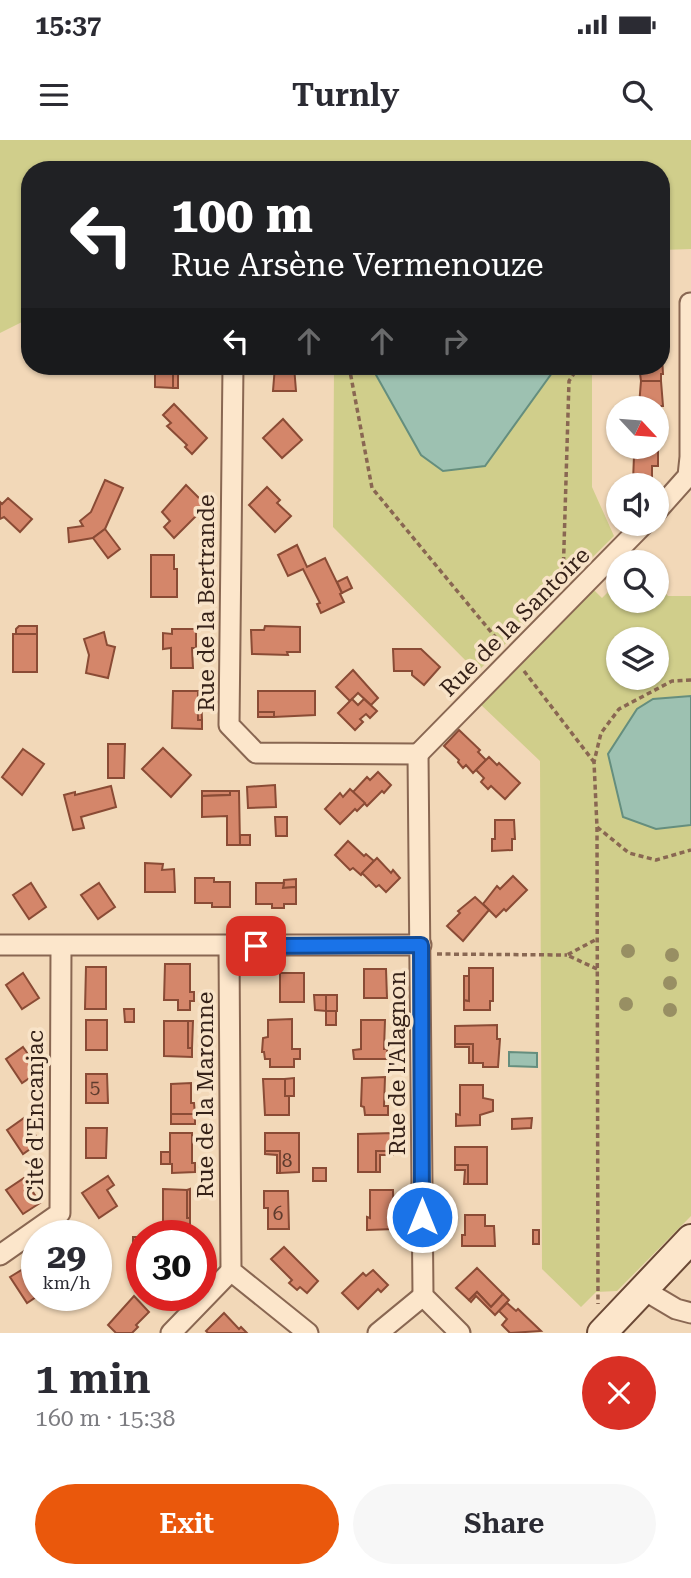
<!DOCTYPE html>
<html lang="en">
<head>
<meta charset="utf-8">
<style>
	:root { --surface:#fff; --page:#f7f7f7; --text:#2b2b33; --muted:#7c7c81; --accent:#ea580c }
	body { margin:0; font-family:"Roboto Serif",serif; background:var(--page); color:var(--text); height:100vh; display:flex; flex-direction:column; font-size:26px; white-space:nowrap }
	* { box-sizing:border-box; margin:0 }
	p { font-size:23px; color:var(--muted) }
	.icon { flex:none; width:38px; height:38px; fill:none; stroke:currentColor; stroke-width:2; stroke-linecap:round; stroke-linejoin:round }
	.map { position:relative; height:1193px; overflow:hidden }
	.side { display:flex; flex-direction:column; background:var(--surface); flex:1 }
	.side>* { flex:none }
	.hud { position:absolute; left:21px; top:21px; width:649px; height:214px; border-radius:28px; box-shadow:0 2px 5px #0004; background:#202124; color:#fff; overflow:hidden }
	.needle { width:46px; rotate:116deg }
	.buttons { position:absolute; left:606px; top:256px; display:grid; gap:14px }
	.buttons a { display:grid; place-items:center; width:63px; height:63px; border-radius:50%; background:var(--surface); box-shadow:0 2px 5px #0004; font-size:35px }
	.speed { position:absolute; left:21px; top:1080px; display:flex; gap:14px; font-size:35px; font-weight:700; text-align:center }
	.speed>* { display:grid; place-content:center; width:91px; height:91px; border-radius:50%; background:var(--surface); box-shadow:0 2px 5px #0004; line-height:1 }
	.speed small { font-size:18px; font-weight:400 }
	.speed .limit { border:10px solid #d22; background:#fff; color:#111 }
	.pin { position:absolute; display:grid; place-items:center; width:60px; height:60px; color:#fff; margin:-30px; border-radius:14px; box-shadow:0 4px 10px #0006 }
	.me { position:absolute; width:77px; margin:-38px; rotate:0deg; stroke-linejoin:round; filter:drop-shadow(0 0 5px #0008) }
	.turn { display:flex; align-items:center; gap:24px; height:147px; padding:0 35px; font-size:32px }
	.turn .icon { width:91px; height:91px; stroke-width:2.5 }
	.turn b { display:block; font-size:49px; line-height:60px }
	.lanes { display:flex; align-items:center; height:66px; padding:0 35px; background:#0003; justify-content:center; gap:35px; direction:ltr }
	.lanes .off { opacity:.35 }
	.round { display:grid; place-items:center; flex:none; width:74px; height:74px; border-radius:37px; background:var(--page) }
	.summary { display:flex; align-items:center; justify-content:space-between; height:119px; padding:0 35px }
	h1 { font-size:42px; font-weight:600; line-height:52px }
	.button { display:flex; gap:14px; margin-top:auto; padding:14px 35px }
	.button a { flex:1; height:80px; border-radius:42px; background:var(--accent); color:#fff; font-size:28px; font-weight:600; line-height:80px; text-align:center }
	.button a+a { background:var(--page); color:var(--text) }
	.status { display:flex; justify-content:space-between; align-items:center; height:49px; padding:0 35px; background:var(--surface); direction:ltr }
	.status svg { height:19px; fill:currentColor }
	header { display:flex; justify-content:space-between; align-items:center; height:91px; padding:0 35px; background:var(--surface); font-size:32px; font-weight:600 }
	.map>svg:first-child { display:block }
	.green { fill:#d0ce8b; fill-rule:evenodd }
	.water { fill:#9dc1b1; stroke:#658e7e; stroke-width:2 }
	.building { fill:#d4866a; stroke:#8a4b35; stroke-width:2 }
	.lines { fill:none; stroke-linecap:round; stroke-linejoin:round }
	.street-casing { stroke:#896752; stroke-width:23 }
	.secondary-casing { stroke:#6a4835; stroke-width:32 }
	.path { stroke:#896752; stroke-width:3.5; stroke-dasharray:5 3.5; stroke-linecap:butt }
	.street { stroke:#fce6cb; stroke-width:19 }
	.secondary { stroke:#fce6cb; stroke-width:28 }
	.tree { fill:#988f63 }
	.route-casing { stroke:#114b97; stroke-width:18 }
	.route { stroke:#1a73e8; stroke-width:12 }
	.labels { text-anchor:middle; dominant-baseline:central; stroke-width:7; stroke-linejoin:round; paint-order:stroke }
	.number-label { font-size:19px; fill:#5e3b2d }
	.street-label { font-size:23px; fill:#362219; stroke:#f8e3c8 }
</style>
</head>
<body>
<div class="status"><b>15:37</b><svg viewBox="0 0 49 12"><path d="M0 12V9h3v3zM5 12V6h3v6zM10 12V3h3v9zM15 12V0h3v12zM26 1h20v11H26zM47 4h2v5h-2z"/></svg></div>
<header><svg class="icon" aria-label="menu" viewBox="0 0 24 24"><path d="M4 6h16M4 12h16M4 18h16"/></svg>Turnly<svg class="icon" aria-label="search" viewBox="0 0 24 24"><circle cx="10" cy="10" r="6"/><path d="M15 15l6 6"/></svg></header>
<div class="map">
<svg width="691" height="1193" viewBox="0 0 691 1193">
	<rect width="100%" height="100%" fill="#f2d8b8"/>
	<g class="green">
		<polygon points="0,0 691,0 691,109 662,110 662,30 30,30 30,178 0,193"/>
		<polygon points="334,226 592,226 592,347 614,396 477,532 333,387"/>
		<path d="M618,442v18h38v-17l12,13h23v620l-74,75 -21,1 -15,15 -39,-38 -2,-508 -62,-59 115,-113 9,9zM618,499h38v38h-38z"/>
	</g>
	<g class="water">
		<polygon points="371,226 557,226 485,326 443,331 421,315"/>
		<polygon points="691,556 691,685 656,689 623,677 608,614 637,569 653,559"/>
		<polygon points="509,912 537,913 537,927 509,926"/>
	</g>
	<g class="building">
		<polygon points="662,216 663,234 661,234 661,241 641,241 639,226 662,226"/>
		<polygon points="155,226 178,226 178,230 173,230 173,248 155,247"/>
		<polygon points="275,226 294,226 296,251 273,251"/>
		<rect x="173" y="230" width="5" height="18"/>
		<polygon points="641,241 661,241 663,266 639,266"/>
		<polygon points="174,264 207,298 192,314 185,307 187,305 167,286 171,283 163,275"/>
		<polygon points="283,279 302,300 282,318 263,298"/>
		<polygon points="658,306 658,326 652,326 652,341 633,341 634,316 638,316 638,307"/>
		<polygon points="105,340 123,348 105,389 93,398 69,402 68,388 83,386 80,381 91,372"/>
		<polygon points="186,345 204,363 197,371 199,373 174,398 164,387 170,381 162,372"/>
		<polygon points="267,347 280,360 277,363 291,376 275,392 249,365"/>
		<polygon points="8,358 32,379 20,392 4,377 0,379 0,362 2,364"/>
		<polygon points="105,389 120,409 108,418 93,398"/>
		<polygon points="297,405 307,427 325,418 342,453 340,454 344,462 321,473 317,464 320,463 303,429 288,436 278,415"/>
		<polygon points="151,415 174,415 174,429 177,429 177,457 151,457"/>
		<polygon points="347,437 352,448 342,453 337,442"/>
		<polygon points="19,486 37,486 37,494 16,494 16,489"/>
		<polygon points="265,486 300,487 300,512 287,512 288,515 252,514 251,490 264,490"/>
		<polygon points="172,489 196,489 196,508 192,508 193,528 171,528 171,508 163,509 163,493 172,494"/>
		<polygon points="104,492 107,505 115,507 108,538 86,533 89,515 84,499"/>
		<rect x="13" y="494" width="24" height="38"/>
		<polygon points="393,509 421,509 440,527 424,545 412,535 412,531 394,531"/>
		<polygon points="353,530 378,558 371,565 358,553 350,561 336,547"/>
		<polygon points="173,551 198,551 198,580 202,580 202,589 172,588"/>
		<polygon points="198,551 201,551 202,580 198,580"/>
		<polygon points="258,551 315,551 315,575 274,577 274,572 258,572"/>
		<polygon points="352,559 358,565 364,559 377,571 370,578 366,574 360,579 363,582 355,590 338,573"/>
		<rect x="258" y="572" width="16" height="5"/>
		<polygon points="459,590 480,610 478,612 486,620 473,633 466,625 463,628 458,622 459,620 444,606"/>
		<polygon points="108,604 125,604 124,638 108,638"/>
		<polygon points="163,608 191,635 171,657 142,629"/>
		<polygon points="23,609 44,624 22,655 2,637"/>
		<polygon points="489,617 497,625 499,623 520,643 505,659 491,646 488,649 481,642 484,638 476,630"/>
		<polygon points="378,632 391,645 384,653 382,651 367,666 353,652 367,637 370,640"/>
		<polygon points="275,645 276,667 248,668 247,647"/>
		<polygon points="111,646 116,667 81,677 84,688 73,690 64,655 75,652 75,655"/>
		<polygon points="350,649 365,663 357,671 355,669 340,684 325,669 340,653 343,657"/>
		<polygon points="202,651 230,651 230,655 202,656"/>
		<polygon points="230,651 239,651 240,705 227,705 227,676 202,677 202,656 230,655"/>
		<polygon points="275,677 287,677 287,696 276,696"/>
		<polygon points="495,680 514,680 515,699 512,699 512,710 492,711 492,699 495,699"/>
		<rect x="240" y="695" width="10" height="10"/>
		<polygon points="348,701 364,716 366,714 374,721 361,735 353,728 350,730 335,715"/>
		<polygon points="377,718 391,733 393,730 400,738 386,752 379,745 376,747 362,733"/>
		<polygon points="145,723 163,724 162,730 174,729 175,752 145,752"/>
		<polygon points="513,736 527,750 506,771 504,769 496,777 483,764 497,746 500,749"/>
		<polygon points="195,738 214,738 214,742 230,742 230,767 212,767 212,763 195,763"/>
		<polygon points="296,739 296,747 283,748 284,740"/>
		<polygon points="31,743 46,767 29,779 13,755"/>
		<polygon points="99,743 115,767 98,779 81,755"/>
		<polygon points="256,743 284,743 283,748 296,747 296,764 284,764 284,768 272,768 272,764 256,764"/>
		<polygon points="475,757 489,770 463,801 447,786 460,773 458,771"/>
		<polygon points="165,824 190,824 190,852 194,852 194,861 190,861 190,870 178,870 178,860 164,860"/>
		<polygon points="86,827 106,827 106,869 85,869"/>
		<polygon points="469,828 493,828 493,861 490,861 490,870 464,870 464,860 469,861"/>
		<polygon points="364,829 386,829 387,858 364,858"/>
		<polygon points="23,833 39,858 22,869 6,845"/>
		<rect x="280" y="833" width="24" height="29"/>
		<polygon points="464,836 469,836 469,861 464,860"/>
		<polygon points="314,855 326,855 326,871 315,870"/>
		<rect x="326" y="855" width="11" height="16"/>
		<polygon points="124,869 134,869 134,882 125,882"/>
		<rect x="326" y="871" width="10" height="14"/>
		<polygon points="292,879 292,909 300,909 300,919 294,919 294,927 270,927 270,919 265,919 264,912 262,912 263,898 268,897 268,880"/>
		<rect x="86" y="880" width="21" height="30"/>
		<polygon points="361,880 385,880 384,909 387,909 387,919 354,919 353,910 361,909"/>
		<polygon points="164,881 188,881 188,908 192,908 192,917 164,916"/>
		<polygon points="188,881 193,881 192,908 188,908"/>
		<polygon points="497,885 497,899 500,899 498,927 483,927 483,923 473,923 473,904 455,904 455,886"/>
		<polygon points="455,904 473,904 473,923 469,923 469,907 455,907"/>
		<polygon points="23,907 40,931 22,943 6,919"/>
		<polygon points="86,934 107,934 108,963 86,963"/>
		<polygon points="385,937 384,966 388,966 388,975 365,975 364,967 361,966 362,938"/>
		<polygon points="294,938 294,956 285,956 285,939"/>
		<polygon points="263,939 285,939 285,956 289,956 289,975 265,975"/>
		<polygon points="191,943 191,963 194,963 195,974 171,974 171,944"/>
		<polygon points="460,945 483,945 483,958 493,960 493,971 480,975 480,985 456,986 456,974 460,975"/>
		<rect x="171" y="974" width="24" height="10"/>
		<polygon points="24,978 40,1002 23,1014 7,990"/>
		<polygon points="532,978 531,988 512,989 512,979"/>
		<polygon points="86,988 107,988 106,1018 86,1018"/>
		<polygon points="170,993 192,993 192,1023 195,1023 195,1032 172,1033 172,1024 170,1024"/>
		<polygon points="265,993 299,993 299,1032 280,1033 280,1011 265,1011"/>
		<polygon points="393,993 393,1011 376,1011 376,1032 358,1032 358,994"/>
		<polygon points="455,1007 487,1007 487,1044 468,1044 468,1025 455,1025"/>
		<polygon points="265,1011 280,1011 280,1033 277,1033 277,1015 265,1014"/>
		<polygon points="376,1011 393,1011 393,1015 380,1015 380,1032 376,1032"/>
		<rect x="161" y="1012" width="9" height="12"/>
		<polygon points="455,1025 468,1025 468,1044 464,1044 465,1030 455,1030"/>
		<rect x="313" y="1028" width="13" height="13"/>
		<polygon points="108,1036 114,1045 107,1050 117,1066 99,1078 82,1053"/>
		<polygon points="24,1038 40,1063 23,1074 6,1050"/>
		<polygon points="163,1049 187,1050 187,1078 190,1078 190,1088 163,1088"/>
		<polygon points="190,1049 190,1078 187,1078 187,1050"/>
		<polygon points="370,1050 393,1050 394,1089 367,1090 367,1077 370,1078"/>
		<polygon points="264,1051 288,1051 289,1089 268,1089 268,1068 264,1068"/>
		<polygon points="465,1075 485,1075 485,1086 494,1086 495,1106 462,1106 462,1095 465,1095"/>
		<rect x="533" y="1090" width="6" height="14"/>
		<rect x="133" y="1097" width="9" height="20"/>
		<polygon points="284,1107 318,1141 307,1153 300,1147 297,1150 289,1143 292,1140 271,1119"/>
		<polygon points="28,1126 37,1139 37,1155 39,1155 27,1163 10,1137"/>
		<polygon points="477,1128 503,1154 491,1167 477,1152 469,1160 456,1148"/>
		<polygon points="373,1130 388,1145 381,1152 378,1149 358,1169 342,1153 363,1133 366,1136"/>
		<polygon points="477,1152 491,1167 503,1154 509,1160 495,1175 476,1156 471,1162 469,1160"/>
		<polygon points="134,1156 149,1172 136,1185 138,1187 132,1193 116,1193 108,1185"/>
		<polygon points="507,1163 516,1171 518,1169 541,1191 510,1193 502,1185 507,1179 499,1171"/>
		<polygon points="224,1173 239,1189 241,1187 247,1193 208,1193 206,1191"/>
	</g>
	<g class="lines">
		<g class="street-casing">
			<g id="street">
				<polyline points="233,226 229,585 256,613 418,614"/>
				<polyline points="656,372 688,336 690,317 690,163"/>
				<polyline points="418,614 423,1156 460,1193"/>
				<polyline points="418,614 645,383"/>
				<polyline points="0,805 421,805"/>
				<polyline points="229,806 231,1131 308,1193"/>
				<polyline points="0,1115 60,1073 61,806"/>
				<polyline points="644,1150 676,1169 691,1173"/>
				<polyline points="171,1193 231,1131"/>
				<polyline points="378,1193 423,1156"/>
			</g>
		</g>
		<g class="secondary-casing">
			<polyline id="secondary" points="602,1193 691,1099"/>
		</g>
		<g class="path">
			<polyline points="349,226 372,348 501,504"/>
			<polyline points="563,439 569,241 579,226"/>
			<polyline points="524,531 594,622"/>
			<polyline points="691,540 672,541 619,569 601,593 594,622 597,687 629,713 656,720 691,710"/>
			<polyline points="597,687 598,1164"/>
			<polyline points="437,814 567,815"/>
			<polyline points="597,829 567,815 597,799"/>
		</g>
		<use href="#street" class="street"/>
		<use href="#secondary" class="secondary"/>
	</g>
	<g class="tree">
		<circle cx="628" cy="811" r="7"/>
		<circle cx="672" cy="815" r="7"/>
		<circle cx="670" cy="843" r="7"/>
		<circle cx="626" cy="864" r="7"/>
		<circle cx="670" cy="870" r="7"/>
	</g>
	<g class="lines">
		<g class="route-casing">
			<polyline id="route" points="256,806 421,805 422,1077"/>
		</g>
		<use href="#route" class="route"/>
	</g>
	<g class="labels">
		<g class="number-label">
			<text x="95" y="946">5</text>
			<text x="287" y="1020">8</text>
			<text x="278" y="1073">6</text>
		</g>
		<g class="street-label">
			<text transform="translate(206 463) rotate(-90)">Rue de la Bertrande</text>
			<text transform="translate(515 482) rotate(-45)">Rue de la Santoire</text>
			<text transform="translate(397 923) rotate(-90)">Rue de l'Alagnon</text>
			<text transform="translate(205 955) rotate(-90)">Rue de la Maronne</text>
			<text transform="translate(35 976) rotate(-90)">Cité d'Encanjac</text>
		</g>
	</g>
</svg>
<div class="buttons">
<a><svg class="needle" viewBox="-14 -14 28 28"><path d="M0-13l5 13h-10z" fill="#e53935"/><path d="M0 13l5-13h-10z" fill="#7c7c81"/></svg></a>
<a><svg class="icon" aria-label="sound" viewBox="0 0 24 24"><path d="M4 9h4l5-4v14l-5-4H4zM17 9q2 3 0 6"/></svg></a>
<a><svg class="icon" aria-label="search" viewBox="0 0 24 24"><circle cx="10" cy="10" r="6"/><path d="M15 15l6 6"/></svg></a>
<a><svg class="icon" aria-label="layers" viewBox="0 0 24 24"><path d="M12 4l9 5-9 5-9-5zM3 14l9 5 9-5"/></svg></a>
</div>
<div class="speed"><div>29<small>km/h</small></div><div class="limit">30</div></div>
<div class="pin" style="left:256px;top:806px;background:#d93025"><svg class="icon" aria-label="arrive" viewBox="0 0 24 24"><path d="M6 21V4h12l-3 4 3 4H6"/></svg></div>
<svg class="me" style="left:422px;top:1077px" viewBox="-20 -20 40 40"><circle r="17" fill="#1a73e8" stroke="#fff" stroke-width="3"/><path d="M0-11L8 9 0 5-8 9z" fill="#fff"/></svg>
<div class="hud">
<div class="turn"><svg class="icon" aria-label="left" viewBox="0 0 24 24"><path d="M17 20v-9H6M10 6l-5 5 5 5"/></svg><div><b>100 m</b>Rue Arsène Vermenouze</div></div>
<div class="lanes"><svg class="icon" aria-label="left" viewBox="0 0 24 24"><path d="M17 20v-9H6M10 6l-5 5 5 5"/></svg><svg class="icon off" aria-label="ahead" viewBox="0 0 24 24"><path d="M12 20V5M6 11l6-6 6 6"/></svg><svg class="icon off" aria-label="ahead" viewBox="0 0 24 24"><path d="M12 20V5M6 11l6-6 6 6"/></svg><svg class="icon off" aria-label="right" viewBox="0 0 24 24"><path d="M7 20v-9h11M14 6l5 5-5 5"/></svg></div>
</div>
</div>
<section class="side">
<div class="summary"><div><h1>1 min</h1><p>160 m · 15:38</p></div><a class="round" style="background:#d93025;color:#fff"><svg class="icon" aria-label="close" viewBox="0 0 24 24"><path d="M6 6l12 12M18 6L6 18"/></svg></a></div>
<div class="button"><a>Exit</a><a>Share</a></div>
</section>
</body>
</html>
